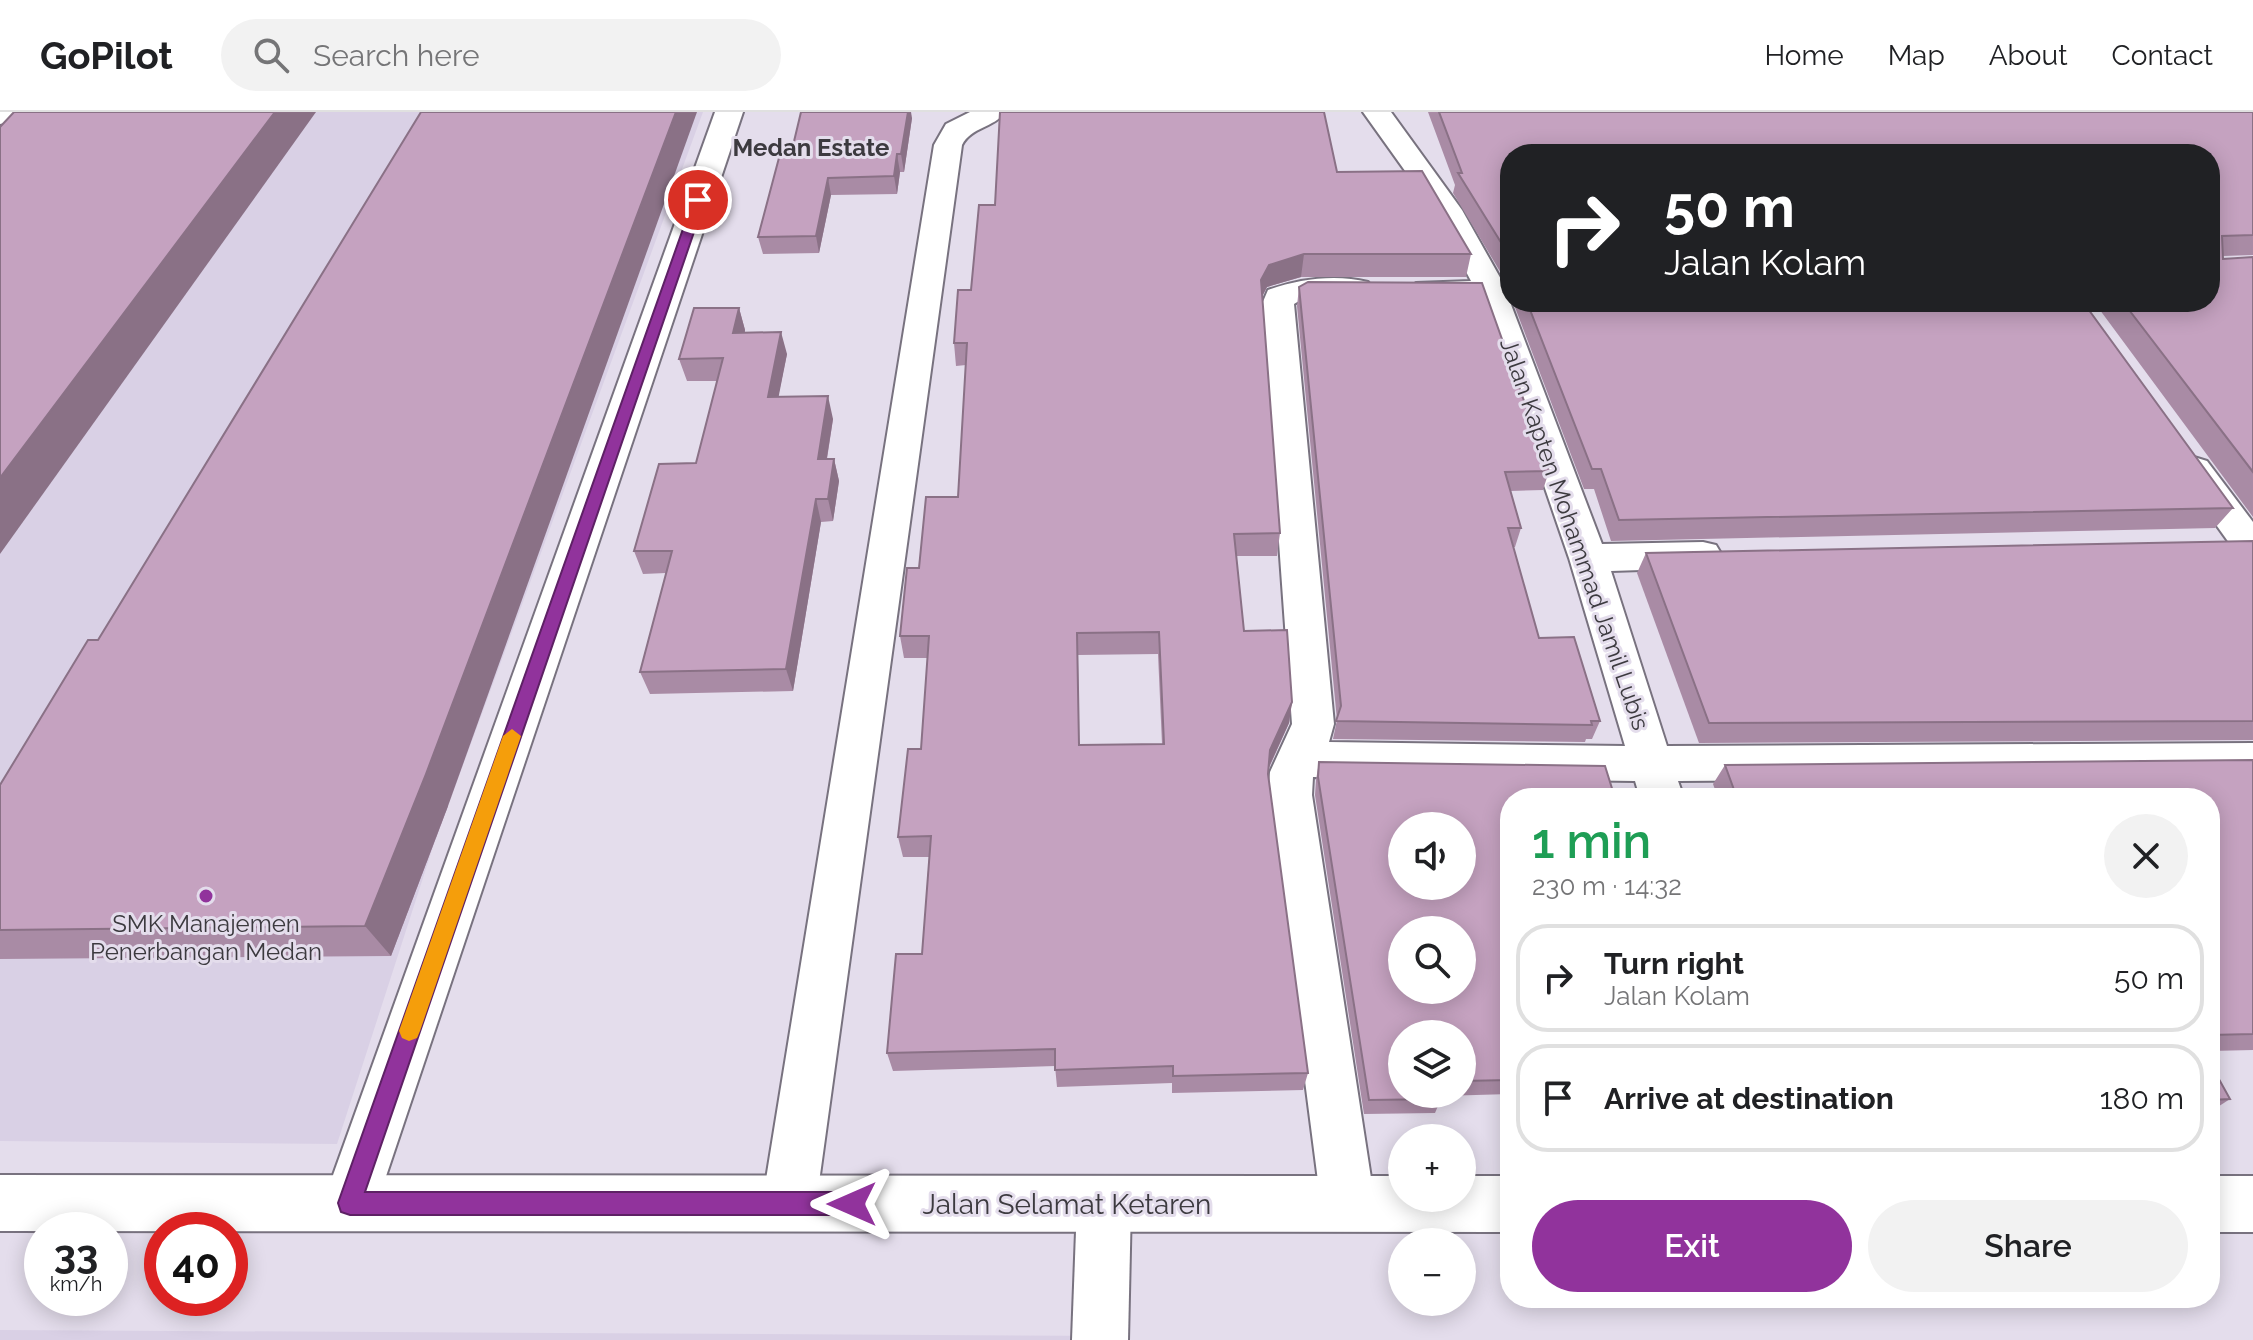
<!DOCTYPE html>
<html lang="en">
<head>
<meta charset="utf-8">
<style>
	:root { --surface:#fff; --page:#f2f2f2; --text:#202124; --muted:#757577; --line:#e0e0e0; --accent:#91339c }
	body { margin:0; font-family:Raleway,sans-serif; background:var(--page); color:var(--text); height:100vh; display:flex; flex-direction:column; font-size:30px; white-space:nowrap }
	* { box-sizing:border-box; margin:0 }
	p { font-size:26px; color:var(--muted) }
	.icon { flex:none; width:44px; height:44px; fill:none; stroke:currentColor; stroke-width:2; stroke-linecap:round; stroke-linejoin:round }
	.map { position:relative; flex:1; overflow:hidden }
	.panel { position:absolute; left:1500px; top:676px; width:720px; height:520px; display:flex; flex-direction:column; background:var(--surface); border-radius:32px; box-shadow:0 4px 20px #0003 }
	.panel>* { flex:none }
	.guide { position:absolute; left:1500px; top:32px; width:720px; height:168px; border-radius:32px; box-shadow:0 4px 20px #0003; background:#202124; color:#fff; overflow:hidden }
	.fabs { position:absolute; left:1388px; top:700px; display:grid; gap:16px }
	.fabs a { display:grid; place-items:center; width:88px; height:88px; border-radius:50%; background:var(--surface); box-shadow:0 4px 20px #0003; font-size:40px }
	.speed { position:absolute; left:24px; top:1100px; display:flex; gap:16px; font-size:40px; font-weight:700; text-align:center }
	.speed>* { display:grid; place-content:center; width:104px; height:104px; border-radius:50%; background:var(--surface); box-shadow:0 4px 20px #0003; line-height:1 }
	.speed small { font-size:20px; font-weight:400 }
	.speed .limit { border:12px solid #d22; background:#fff; color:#111 }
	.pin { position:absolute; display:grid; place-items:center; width:68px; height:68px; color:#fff; margin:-34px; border:4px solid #fff; border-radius:50%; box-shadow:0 2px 8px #0007 }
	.me { position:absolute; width:88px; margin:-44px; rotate:270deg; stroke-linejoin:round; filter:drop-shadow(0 0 6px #0008) }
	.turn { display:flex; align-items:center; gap:28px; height:168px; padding:0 32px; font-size:36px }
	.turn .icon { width:104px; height:104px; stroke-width:2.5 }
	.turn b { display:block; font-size:56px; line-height:68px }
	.round { display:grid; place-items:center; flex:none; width:84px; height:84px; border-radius:42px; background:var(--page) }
	.overview { display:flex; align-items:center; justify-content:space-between; height:136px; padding:0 32px }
	h1 { font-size:48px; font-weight:600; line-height:60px; color:#1e9e55 }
	.primary-button { display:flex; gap:16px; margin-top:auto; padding:16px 32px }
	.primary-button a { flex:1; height:92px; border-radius:48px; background:var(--accent); color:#fff; font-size:32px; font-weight:600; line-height:92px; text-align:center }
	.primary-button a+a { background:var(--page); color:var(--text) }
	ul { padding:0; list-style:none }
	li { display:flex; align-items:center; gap:24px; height:108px; margin:0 16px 12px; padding:0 16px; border:4px solid var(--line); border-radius:32px }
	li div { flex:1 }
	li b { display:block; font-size:30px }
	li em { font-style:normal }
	header { display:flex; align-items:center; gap:48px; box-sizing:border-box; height:112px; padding:0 40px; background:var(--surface); border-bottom:2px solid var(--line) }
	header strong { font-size:38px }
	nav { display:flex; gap:44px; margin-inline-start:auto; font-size:28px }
	.search { width:560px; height:72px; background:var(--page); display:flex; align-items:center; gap:20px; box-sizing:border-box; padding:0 28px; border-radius:44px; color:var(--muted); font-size:30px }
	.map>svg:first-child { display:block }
	.built { fill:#d9d0e5 }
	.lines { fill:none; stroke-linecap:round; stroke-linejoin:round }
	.minor-casing { stroke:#78727f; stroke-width:4 }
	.tertiary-casing { stroke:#78727f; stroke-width:4 }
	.minor { fill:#fff; fill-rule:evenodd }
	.tertiary { fill:#fff; fill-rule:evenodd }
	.wall { fill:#a98ba5; fill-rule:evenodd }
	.shaded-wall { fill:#8a7186 }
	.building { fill:#c5a2c0; stroke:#8a7186; stroke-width:2; fill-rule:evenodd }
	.route { fill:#91339c; stroke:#5e2165; stroke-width:2 }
	.slow { fill:#f59e0b }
	.poi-dot { fill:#91339c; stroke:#e4ddec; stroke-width:3 }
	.labels { text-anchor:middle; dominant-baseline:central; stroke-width:6; stroke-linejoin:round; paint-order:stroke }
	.far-quarter-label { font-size:24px; font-weight:bold; fill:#3c3a3f; stroke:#e4ddec }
	.street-label { font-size:24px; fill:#3c3a3f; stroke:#e4ddec }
	.poi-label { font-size:24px; fill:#3c3a3f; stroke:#e4ddec }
	.near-street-label { font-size:28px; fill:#3c3a3f; stroke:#e4ddec }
</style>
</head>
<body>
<header>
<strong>GoPilot</strong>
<div class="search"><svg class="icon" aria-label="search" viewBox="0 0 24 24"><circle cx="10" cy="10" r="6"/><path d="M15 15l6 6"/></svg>Search here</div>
<nav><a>Home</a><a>Map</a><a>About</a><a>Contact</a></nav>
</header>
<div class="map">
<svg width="2253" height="1228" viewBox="0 0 2253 1228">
	<rect width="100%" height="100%" fill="#e4ddec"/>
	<g class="built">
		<polygon points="19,0 703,0 433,735 337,1032 0,1029 0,19"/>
		<polygon points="0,1218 1116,1224 1116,1228 0,1228"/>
	</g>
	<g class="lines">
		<g class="minor-casing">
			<g id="minor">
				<polygon points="0,0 18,0 10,10 0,12"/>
				<polygon points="715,0 743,0 377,1091 369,1110 350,1118 331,1110 323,1091"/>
				<path d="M970,0h35c-11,16 -34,15 -43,33l-146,1059 -8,19 -19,8 -19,-8 -8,-19 172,-1059 12,-21z"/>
				<path d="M1363,0h28l71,98 40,71h8v21l92,242 101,-2 13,3 6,10 -6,10 -13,3 -92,3 56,175 586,-3v34l-575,4 6,17h-44l-5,-17 -322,-4 -1,18 63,409 -8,19 -19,8 -19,-8 -8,-19 -53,-409 2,-23 22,-48 -30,-420 6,-14c31,-11 67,-16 100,-8l5,7 -5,7c-23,5 -55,-5 -74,8l40,420 -5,18 296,4 -56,-188 -89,-259 -64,-2 -5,-7 5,-7 55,-2 -38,-71z"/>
				<polygon points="2194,345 2207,349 2253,410 2253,450 2240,446 2176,357 2181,349"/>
				<polygon points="1104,1065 1123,1073 1131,1092 1128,1228 1072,1228 1077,1092 1085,1073"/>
			</g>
		</g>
		<g class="tertiary-casing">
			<g id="tertiary">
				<polygon points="0,1063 1402,1064 1402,1086 1462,1086 1462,1064 1510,1064 1510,1120 0,1119"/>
				<rect x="2210" y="1064" width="43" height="56"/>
			</g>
		</g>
		<use href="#minor" class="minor"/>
		<use href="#tertiary" class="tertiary"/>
	</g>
	<g class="wall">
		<polygon points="1428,0 2253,0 2253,143 2223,144 2223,147 2253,145 2253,405 2094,190 2210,190 1510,42 1510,167 1504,166 1453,81 1455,73"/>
		<polygon points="912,6 904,60 900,60 897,82 831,83 819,141 763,142 758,125 791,42"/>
		<path d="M1337,60l134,82 -5,23h-165l-34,10 -5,9 18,237 -3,23h-41l8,75 48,71 -3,21 -20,45 -1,6 40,299 -5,17 -131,3v-10l-115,4 -2,-21 -162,5 -6,-18 35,-99 7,-97h-26l-5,-20 23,-88 7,-91h-24l-4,-22 19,-68 39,-71 8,-132 -10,1 -2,-23 17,-53 24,-85zM1158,542l4,90 -83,1 -1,-90z"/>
		<polygon points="1299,175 1549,359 1543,378 1510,379 1521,416 1515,435 1513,435 1539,526 1600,609 1592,627 1586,627 1585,630 1333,627 1337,608 1297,194"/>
		<polygon points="1513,190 2083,190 2233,396 2215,416 1611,429 1594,377 1584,377"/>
		<polygon points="739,196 745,218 745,221 787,242 778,285 833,307 827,347 834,347 839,369 833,409 821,410 793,579 650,582 640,560 666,461 643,462 634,439 696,351 717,269 687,269 679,247"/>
		<polygon points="2253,429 2253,628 1699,631 1637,461 1646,441"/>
		<polygon points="2253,648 2253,938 2210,939 2210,686 1718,686 1713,672 1725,653"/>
		<path d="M1319,650l191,36v296l-69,2v3l-6,14 -71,1 -49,-319 1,-15zM1462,922v60h-60z"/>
		<polygon points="0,673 448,694 391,844 0,847"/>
		<polygon points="2210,951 2230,987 2210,1000"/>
	</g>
	<g class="shaded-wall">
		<polygon points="275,0 316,0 0,442 0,366"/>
		<polygon points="676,0 697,0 448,694 391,844 365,814"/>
		<polygon points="908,0 911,0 912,6 904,60 901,42"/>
		<polygon points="897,42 900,60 897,82 894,64"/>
		<polygon points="828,66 831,83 819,141 816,124"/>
		<polygon points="1304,142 1301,165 1267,175 1259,191 1261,168 1269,153"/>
		<polygon points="739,196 745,218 740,243 733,221"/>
		<polygon points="781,220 787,242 774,308 768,285"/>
		<polygon points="828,284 833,307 823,370 818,347"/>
		<polygon points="834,347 839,369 833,409 828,387"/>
		<polygon points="816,387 821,410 793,579 786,557"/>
		<polygon points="1292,590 1289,611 1267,659 1270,638"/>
	</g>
	<g class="building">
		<polygon points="14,0 275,0 0,366 0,15"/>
		<polygon points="421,0 676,0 426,662 365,814 0,818 0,673 88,528 98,528"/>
		<polygon points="801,0 908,0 901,42 897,42 894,64 828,66 816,124 758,125 780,42 791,42"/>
		<path d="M1000,0h324l13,60 85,-1 49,83h-167l-35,11 -8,15 19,253 -46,1 10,97 43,-1 5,72 -22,48 -2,24 40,299 -135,3v-10l-118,4v-21l-168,4 9,-99h26l9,-118 -33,1 10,-88h13l8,-113h-29l7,-68h12l7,-71h32l9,-154h-13l4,-53h13l8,-85h16zM1159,520l5,112 -85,1 -2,-112z"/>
		<polygon points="1439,0 2253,0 2253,123 2222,124 2223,147 2253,145 2253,360 2123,190 2210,190 2210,42 1510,42 1510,145 1458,61 1462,61"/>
		<polygon points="1308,170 1482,171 1549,359 1505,360 1521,416 1508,416 1539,526 1574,525 1600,609 1591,609 1592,613 1336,609 1341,594 1299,175"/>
		<polygon points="1527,190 2083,190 2233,396 1619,408 1601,357 1592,357"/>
		<polygon points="694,196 739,196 733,221 781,220 768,285 828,284 818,347 834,347 828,387 816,387 786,557 640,560 672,439 634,439 659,352 696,351 723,246 679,247"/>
		<polygon points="2253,429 2253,609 1709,611 1646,441"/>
		<polygon points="2253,648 2253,922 2210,923 2210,686 1737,686 1725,653"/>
		<path d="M1319,650l286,4 10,32h-105v282l-48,1v-47h-60v60h39v5l-72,1 -51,-323zM1402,714h60v60h-60zM1402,818h60v60h-60z"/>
		<polygon points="2210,951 2230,987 2210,988"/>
	</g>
	<polygon class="route" points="694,86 705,88 365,1080 852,1080 860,1083 863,1092 860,1100 852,1103 350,1103 341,1100 338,1091"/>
	<polygon class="slow" points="512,617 521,624 420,919 417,926 409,929 402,926 399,919 503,624"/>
	<circle class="poi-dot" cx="206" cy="784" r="8"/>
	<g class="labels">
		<g class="far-quarter-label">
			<text x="811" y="35">Medan Estate</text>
		</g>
		<g class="street-label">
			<text transform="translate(1575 422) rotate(71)">Jalan Kapten Mohammad Jamil Lubis</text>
		</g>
		<g class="poi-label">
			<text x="206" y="811">SMK Manajemen<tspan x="206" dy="28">Penerbangan Medan</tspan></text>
		</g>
		<g class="near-street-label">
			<text x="1067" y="1092">Jalan Selamat Ketaren</text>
		</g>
	</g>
</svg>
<div class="fabs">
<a><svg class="icon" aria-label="sound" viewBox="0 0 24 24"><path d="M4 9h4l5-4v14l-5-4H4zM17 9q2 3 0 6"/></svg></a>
<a><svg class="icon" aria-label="search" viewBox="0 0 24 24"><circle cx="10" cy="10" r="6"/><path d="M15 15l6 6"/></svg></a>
<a><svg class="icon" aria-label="layers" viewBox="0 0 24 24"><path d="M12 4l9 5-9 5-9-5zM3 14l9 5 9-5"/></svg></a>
<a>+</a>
<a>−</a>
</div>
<div class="speed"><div>33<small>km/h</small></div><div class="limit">40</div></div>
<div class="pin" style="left:698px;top:88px;background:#d93025"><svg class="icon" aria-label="arrive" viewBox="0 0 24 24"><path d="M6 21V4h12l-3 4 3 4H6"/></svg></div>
<svg class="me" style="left:852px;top:1092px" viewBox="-20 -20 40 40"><path d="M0-17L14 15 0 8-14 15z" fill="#91339c" stroke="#fff" stroke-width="4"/></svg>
<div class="guide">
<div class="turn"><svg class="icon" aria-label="right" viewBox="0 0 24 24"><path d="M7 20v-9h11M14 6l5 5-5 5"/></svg><div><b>50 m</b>Jalan Kolam</div></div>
</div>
<section class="panel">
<div class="overview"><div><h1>1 min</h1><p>230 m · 14:32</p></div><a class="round"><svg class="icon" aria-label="close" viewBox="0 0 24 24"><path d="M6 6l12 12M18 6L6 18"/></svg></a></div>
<ul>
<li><svg class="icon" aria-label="right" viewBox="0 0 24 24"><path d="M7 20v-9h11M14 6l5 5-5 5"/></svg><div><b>Turn right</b><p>Jalan Kolam</p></div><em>50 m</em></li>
<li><svg class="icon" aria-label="arrive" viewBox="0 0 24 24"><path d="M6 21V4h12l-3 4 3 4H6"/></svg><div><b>Arrive at destination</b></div><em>180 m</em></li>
</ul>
<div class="primary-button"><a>Exit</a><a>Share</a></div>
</section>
</div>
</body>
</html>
